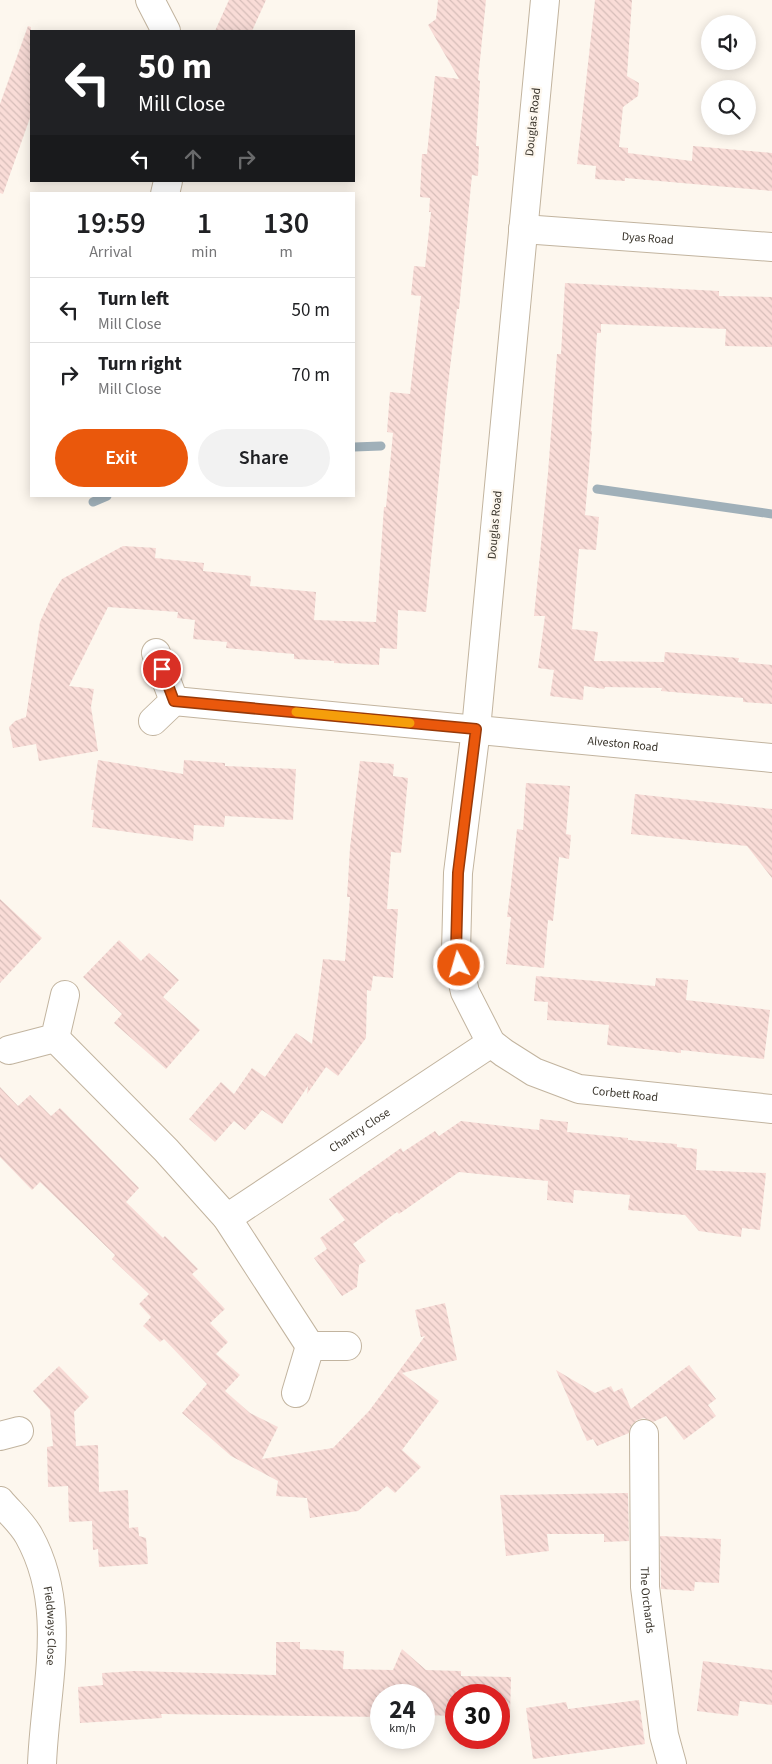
<!DOCTYPE html>
<html lang="en">
<head>
<meta charset="utf-8">
<style>
	:root { --surface:#fff; --page:#f2f2f2; --text:#202124; --muted:#757577; --line:#e0e0e0; --accent:#ea580c }
	body { margin:0; font-family:"Source Sans 3",sans-serif; background:var(--page); color:var(--text); height:100vh; display:flex; flex-direction:column; font-size:19px; white-space:nowrap }
	* { box-sizing:border-box; margin:0 }
	p { font-size:16px; color:var(--muted) }
	.icon { flex:none; width:28px; height:28px; fill:none; stroke:currentColor; stroke-width:2; stroke-linecap:round; stroke-linejoin:round }
	.map { position:relative; flex:1; overflow:hidden }
	.side { position:absolute; left:30px; top:192px; width:325px; height:305px; display:flex; flex-direction:column; background:var(--surface); border-radius:0px; box-shadow:0 2px 12px #0003 }
	.side>* { flex:none }
	.top-card { position:absolute; left:30px; top:30px; width:325px; height:152px; border-radius:0px; box-shadow:0 2px 12px #0003; background:#202124; color:#fff; overflow:hidden }
	.buttons { position:absolute; left:701px; top:15px; display:grid; gap:10px }
	.buttons a { display:grid; place-items:center; width:55px; height:55px; border-radius:50%; background:var(--surface); box-shadow:0 2px 12px #0003; font-size:25px }
	.speed { position:absolute; left:370px; top:1684px; display:flex; gap:10px; font-size:25px; font-weight:700; text-align:center }
	.speed>* { display:grid; place-content:center; width:65px; height:65px; border-radius:50%; background:var(--surface); box-shadow:0 2px 12px #0003; line-height:1 }
	.speed small { font-size:12px; font-weight:400 }
	.speed .limit { border:8px solid #d22; background:#fff; color:#111 }
	.pin { position:absolute; display:grid; place-items:center; width:42px; height:42px; color:#fff; margin:-21px; border:2px solid #fff; border-radius:50%; box-shadow:0 1px 5px #0007 }
	.me { position:absolute; width:55px; margin:-28px; rotate:354deg; stroke-linejoin:round; filter:drop-shadow(0 0 4px #0008) }
	.turn { display:flex; align-items:center; gap:18px; height:105px; padding:0 25px; font-size:22px }
	.turn .icon { width:65px; height:65px; stroke-width:2.5 }
	.turn b { display:block; font-size:35px; line-height:42px }
	.lanes { display:flex; align-items:center; height:48px; padding:0 25px; background:#0003; justify-content:center; gap:25px; direction:ltr }
	.lanes .off { opacity:.35 }
	.eta { display:flex; justify-content:space-evenly; align-items:center; height:85px; text-align:center }
	.eta b { font-size:30px; font-weight:600; line-height:35px }
	.primary-button { display:flex; gap:10px; margin-top:auto; padding:10px 25px }
	.primary-button a { flex:1; height:58px; border-radius:30px; background:var(--accent); color:#fff; font-size:20px; font-weight:600; line-height:58px; text-align:center }
	.primary-button a+a { background:var(--page); color:var(--text) }
	ul { padding:0; list-style:none }
	li { display:flex; align-items:center; gap:15px; height:65px; padding:0 25px; border-top:1px solid var(--line) }
	li div { flex:1 }
	li b { display:block; font-size:19px }
	li em { font-style:normal }
	.map>svg:first-child { display:block }
	.lines { fill:none; stroke-linecap:round; stroke-linejoin:round }
	.stream { stroke:#a0b0b9; stroke-width:9 }
	.building { fill:url(#building-back-hatch) }
	.minor-casing { stroke:#c2b49f; stroke-width:30 }
	.minor { stroke:#fff; stroke-width:28 }
	.route-casing { stroke:#983908; stroke-width:12 }
	.route { stroke:#ea580c; stroke-width:9 }
	.slow { stroke:#f59e0b; stroke-width:9 }
	.labels { text-anchor:middle; dominant-baseline:central; stroke-width:4.5; stroke-linejoin:round; paint-order:stroke }
	.street-label { font-size:12px; fill:#3a352c; stroke:#fdf7ee }
</style>
</head>
<body>
<div class="map">
<svg width="772" height="1764" viewBox="0 0 772 1764">
	<defs>
		<pattern id="building-back-hatch" width="6" height="6" patternUnits="userSpaceOnUse" patternTransform="scale(1.25)"><rect width="6" height="6" fill="#f9dcd7"/><path d="M-1 5l2 2M0 0l6 6M5-1l2 2" fill="none" stroke="#d6bdb9"/></pattern>
	</defs>
	<rect width="100%" height="100%" fill="#fdf7ee"/>
	<g class="lines">
		<g class="stream">
			<polyline points="354,447 381,446"/>
			<polyline points="597,489 772,514"/>
			<polyline points="93,502 107,496"/>
		</g>
	</g>
	<g class="building">
		<polygon points="229,0 266,0 252,31 215,31"/>
		<polygon points="438,0 486,0 478,80 480,81 476,146 479,146 478,176 472,175 459,309 457,309 447,393 426,612 398,610 397,649 380,648 379,665 334,663 334,661 294,659 294,654 226,648 227,642 193,639 195,620 177,618 178,612 108,607 69,686 94,689 91,707 98,751 39,761 36,744 13,748 9,727 15,721 26,717 40,622 53,593 62,579 123,546 156,548 155,558 204,563 203,571 251,576 250,586 316,592 314,620 376,622 384,507 386,507 393,433 387,432 390,392 410,394 421,296 411,295 414,266 425,267 431,212 429,212 430,198 420,197 422,154 427,154 435,76 459,79 428,25 436,19"/>
		<polygon points="595,0 632,0 627,76 639,83 638,96 623,107 619,147 628,148 628,153 692,161 693,146 772,153 772,191 625,178 625,181 595,179 596,166 577,164"/>
		<polygon points="28,26 31,27 31,115 3,194 0,193 0,104"/>
		<polygon points="565,283 719,291 719,296 772,297 772,347 725,346 726,329 601,324 601,333 597,333 591,431 592,431 585,515 599,517 596,550 579,549 572,629 598,632 594,661 664,662 665,652 739,658 738,662 772,665 772,704 743,702 743,698 661,691 662,688 605,687 604,689 584,686 583,700 550,696 554,670 538,668 545,616 534,616 548,473 557,354 561,354"/>
		<polygon points="98,760 183,774 184,760 225,763 225,766 296,769 293,820 225,816 224,827 194,825 193,841 92,827 94,810 91,810"/>
		<polygon points="360,761 394,764 393,776 408,778 401,853 391,852 387,909 398,909 393,978 373,976 371,991 367,990 366,1038 338,1076 326,1067 307,1094 308,1086 282,1124 262,1110 245,1130 234,1121 215,1142 189,1119 221,1082 234,1094 252,1068 265,1077 296,1033 312,1044 323,959 345,961 350,897 347,897 350,848"/>
		<polygon points="526,783 570,786 566,834 571,835 569,859 559,857 553,921 548,920 544,968 506,964 511,917 507,917 510,894 517,829 523,830"/>
		<polygon points="635,794 772,809 772,878 747,846 631,834"/>
		<polygon points="0,899 42,938 0,983"/>
		<polygon points="119,940 141,961 149,953 179,980 163,997 200,1030 166,1069 114,1023 122,1014 83,977"/>
		<polygon points="536,976 655,986 656,978 688,980 686,1000 770,1010 764,1059 681,1050 681,1053 607,1045 609,1025 547,1020 548,1002 534,1001"/>
		<polygon points="0,1087 18,1106 30,1095 51,1116 60,1108 139,1188 126,1202 163,1238 165,1236 198,1269 192,1274 225,1309 210,1323 228,1342 216,1354 240,1375 225,1391 250,1413 278,1427 262,1459 333,1448 369,1411 425,1336 421,1337 415,1310 445,1303 457,1360 402,1373 439,1401 402,1450 421,1467 395,1493 387,1486 358,1511 310,1518 307,1498 276,1496 278,1481 231,1456 182,1413 207,1384 164,1339 160,1342 143,1326 151,1317 139,1304 149,1294 112,1259 115,1255 40,1182 32,1190 0,1157"/>
		<polygon points="540,1119 568,1122 567,1132 628,1138 628,1140 677,1144 677,1147 697,1149 696,1170 766,1173 760,1230 742,1228 741,1237 699,1231 685,1215 628,1210 630,1195 574,1190 573,1203 547,1200 548,1181 459,1172 399,1214 397,1212 353,1244 366,1261 359,1265 357,1287 342,1296 314,1258 327,1249 320,1238 345,1220 329,1199 401,1148 403,1152 435,1131 439,1136 461,1121 539,1130"/>
		<polygon points="689,1365 716,1399 708,1405 716,1416 684,1440 666,1416 653,1422 644,1418 637,1420 631,1426 629,1433 597,1446 593,1439 587,1441 556,1370 595,1393 611,1386 614,1392 622,1388 631,1409"/>
		<polygon points="59,1366 89,1397 74,1412 76,1446 98,1445 99,1492 128,1490 129,1528 138,1527 139,1536 146,1538 148,1564 99,1567 98,1549 93,1550 92,1521 69,1522 68,1486 48,1487 47,1447 53,1446 50,1410 33,1391"/>
		<polygon points="628,1493 629,1541 604,1542 604,1534 547,1534 549,1551 506,1556 500,1495"/>
		<polygon points="660,1536 721,1539 719,1583 695,1582 694,1591 661,1589"/>
		<polygon points="276,1642 300,1642 300,1649 344,1651 343,1669 393,1670 402,1649 426,1670 461,1671 461,1676 511,1677 510,1716 499,1715 499,1695 456,1695 456,1716 424,1715 424,1695 381,1695 381,1717 161,1714 162,1718 80,1723 78,1687 103,1685 102,1673 135,1671 276,1675"/>
		<polygon points="703,1661 772,1670 772,1705 740,1701 738,1716 697,1711"/>
		<polygon points="639,1700 645,1744 533,1759 526,1708 566,1702 568,1709"/>
	</g>
	<g class="lines">
		<g class="minor-casing">
			<g id="minor">
				<polyline points="150,0 166,31"/>
				<path id="s1" d="M545,0l-69,729 -18,144 -2,79 9,40 26,51 13,10 30,19 45,17 193,20"/>
				<polyline points="165,194 168,181"/>
				<path id="s2" d="M523,229l249,18"/>
				<path id="s3" d="M174,701l598,57"/>
				<polyline points="153,721 174,701 156,653"/>
				<polyline points="55,1038 166,1150 227,1218 310,1346"/>
				<polyline points="9,1050 55,1038 65,995"/>
				<path id="s4" d="M227,1218l264,-175"/>
				<polyline points="296,1393 310,1346 347,1346"/>
				<path id="s5" d="M644,1434l1,153 19,148 8,29"/>
				<polyline points="0,1436 19,1431"/>
				<path id="s6" d="M0,1501c9,11 22,22 29,35 40,72 16,151 13,228"/>
			</g>
		</g>
		<use href="#minor" class="minor"/>
	</g>
	<g class="lines">
		<g class="route-casing">
			<polyline id="route" points="162,669 174,701 476,729 458,873 456,952 459,965"/>
		</g>
		<use href="#route" class="route"/>
		<polyline class="slow" points="296,712 410,723"/>
	</g>
	<g class="labels">
		<g class="street-label">
			<text transform="translate(533 122) rotate(-84)">Douglas Road</text>
			<text stroke="none"><textPath href="#s2" startOffset="125">Dyas Road</textPath></text>
			<text transform="translate(495 525) rotate(-85)">Douglas Road</text>
			<text stroke="none"><textPath href="#s3" startOffset="451">Alveston Road</textPath></text>
			<text stroke="none"><textPath href="#s1" startOffset="1201">Corbett Road</textPath></text>
			<text stroke="none"><textPath href="#s4" startOffset="159">Chantry Close</textPath></text>
			<text stroke="none"><textPath href="#s5" startOffset="166">The Orchards</textPath></text>
			<text stroke="none"><textPath href="#s6" startOffset="139">Fieldways Close</textPath></text>
		</g>
	</g>
</svg>
<div class="buttons">
<a><svg class="icon" aria-label="sound" viewBox="0 0 24 24"><path d="M4 9h4l5-4v14l-5-4H4zM17 9q2 3 0 6"/></svg></a>
<a><svg class="icon" aria-label="search" viewBox="0 0 24 24"><circle cx="10" cy="10" r="6"/><path d="M15 15l6 6"/></svg></a>
</div>
<div class="speed"><div>24<small>km/h</small></div><div class="limit">30</div></div>
<div class="pin" style="left:162px;top:669px;background:#d93025"><svg class="icon" aria-label="arrive" viewBox="0 0 24 24"><path d="M6 21V4h12l-3 4 3 4H6"/></svg></div>
<svg class="me" style="left:459px;top:965px" viewBox="-20 -20 40 40"><circle r="17" fill="#ea580c" stroke="#fff" stroke-width="3"/><path d="M0-11L8 9 0 5-8 9z" fill="#fff"/></svg>
<div class="top-card">
<div class="turn"><svg class="icon" aria-label="left" viewBox="0 0 24 24"><path d="M17 20v-9H6M10 6l-5 5 5 5"/></svg><div><b>50 m</b>Mill Close</div></div>
<div class="lanes"><svg class="icon" aria-label="left" viewBox="0 0 24 24"><path d="M17 20v-9H6M10 6l-5 5 5 5"/></svg><svg class="icon off" aria-label="ahead" viewBox="0 0 24 24"><path d="M12 20V5M6 11l6-6 6 6"/></svg><svg class="icon off" aria-label="right" viewBox="0 0 24 24"><path d="M7 20v-9h11M14 6l5 5-5 5"/></svg></div>
</div>
<section class="side">
<div class="eta">
<div><b>19:59</b><p>Arrival</p></div>
<div><b>1</b><p>min</p></div>
<div><b>130</b><p>m</p></div>
</div>
<ul>
<li><svg class="icon" aria-label="left" viewBox="0 0 24 24"><path d="M17 20v-9H6M10 6l-5 5 5 5"/></svg><div><b>Turn left</b><p>Mill Close</p></div><em>50 m</em></li>
<li><svg class="icon" aria-label="right" viewBox="0 0 24 24"><path d="M7 20v-9h11M14 6l5 5-5 5"/></svg><div><b>Turn right</b><p>Mill Close</p></div><em>70 m</em></li>
</ul>
<div class="primary-button"><a>Exit</a><a>Share</a></div>
</section>
</div>
</body>
</html>
